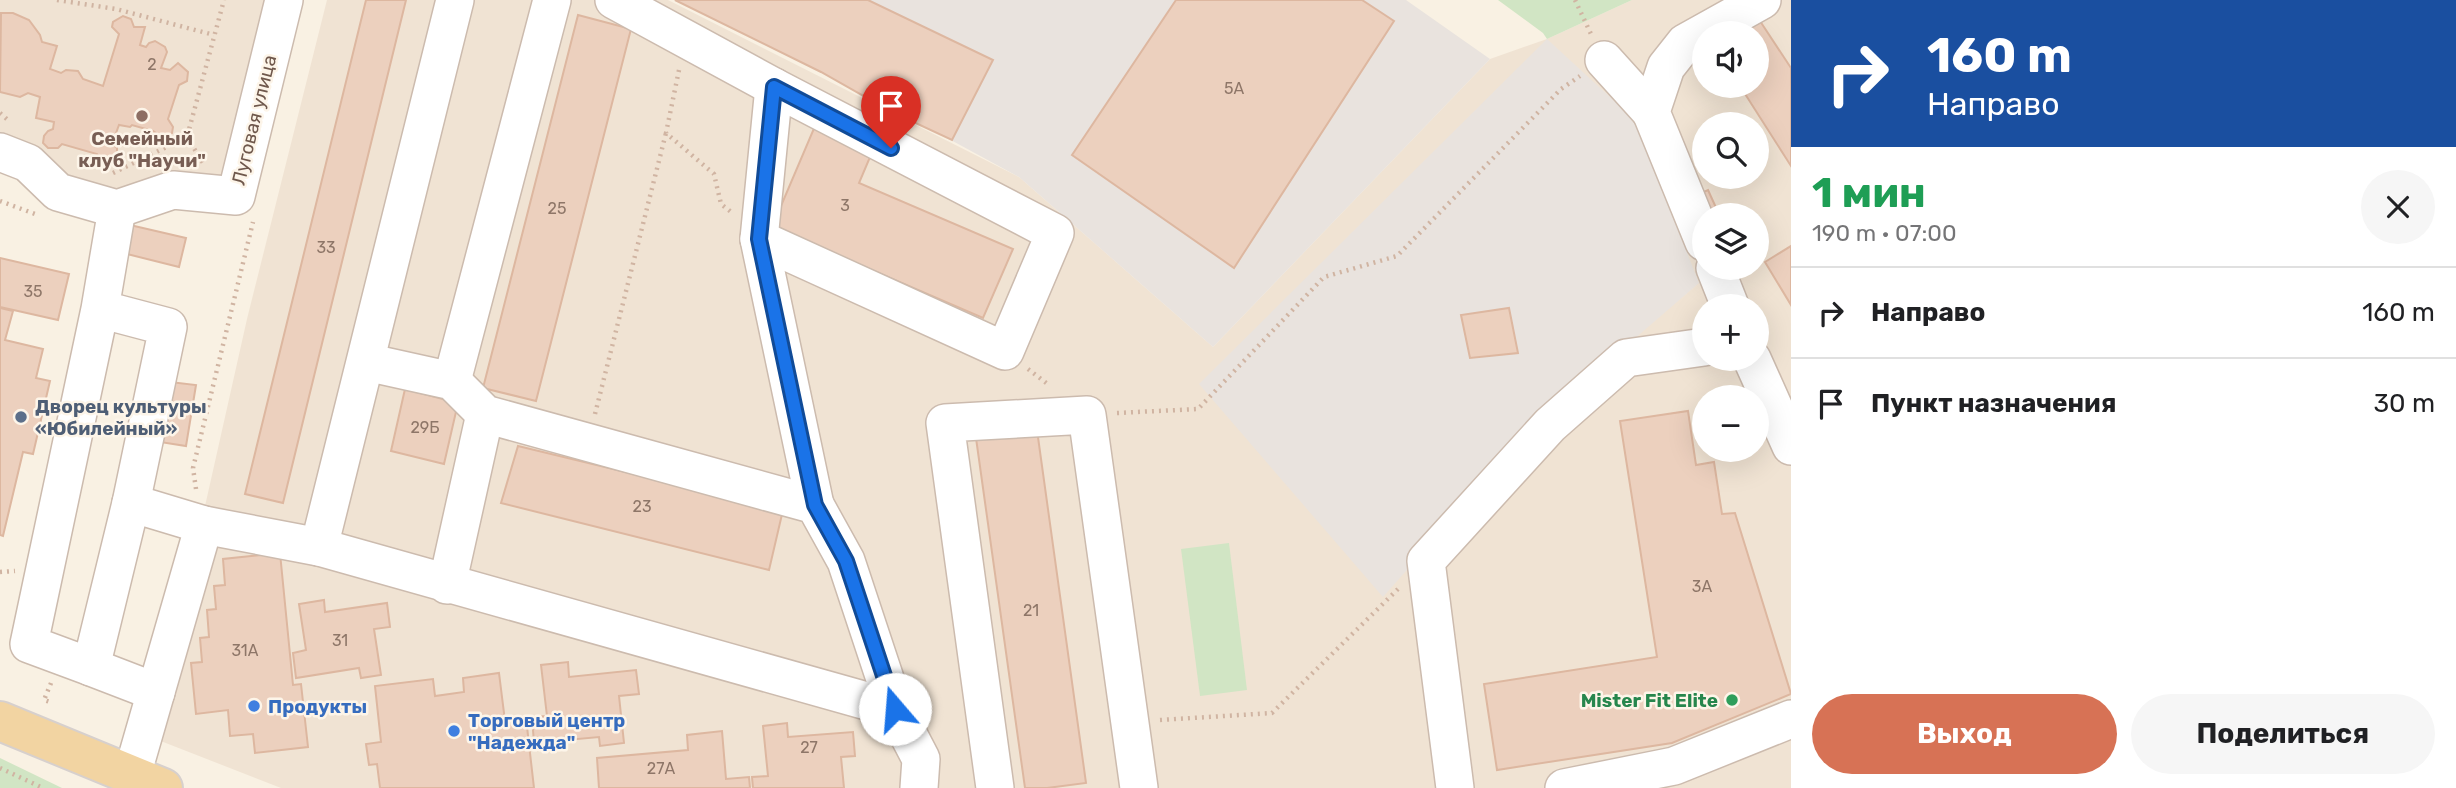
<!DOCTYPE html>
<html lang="ru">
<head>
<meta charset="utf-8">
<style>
	:root { --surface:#fff; --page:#f6f6f6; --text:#202124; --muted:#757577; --line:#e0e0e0; --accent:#d77255 }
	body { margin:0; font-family:Rubik,sans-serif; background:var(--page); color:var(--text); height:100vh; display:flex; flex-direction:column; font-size:26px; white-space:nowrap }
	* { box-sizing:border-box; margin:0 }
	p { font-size:23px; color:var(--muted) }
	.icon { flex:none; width:38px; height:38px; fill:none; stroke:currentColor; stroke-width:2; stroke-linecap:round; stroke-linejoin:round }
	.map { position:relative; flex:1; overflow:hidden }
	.details { display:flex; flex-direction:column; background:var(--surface); width:665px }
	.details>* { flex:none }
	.banner { background:#1a4fa0; color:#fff; overflow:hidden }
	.buttons { position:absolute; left:1692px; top:21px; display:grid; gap:14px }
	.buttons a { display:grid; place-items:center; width:77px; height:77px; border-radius:50%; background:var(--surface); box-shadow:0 7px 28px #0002; font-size:35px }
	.pin { position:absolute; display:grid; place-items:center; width:60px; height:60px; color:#fff; margin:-72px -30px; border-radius:50% 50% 50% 0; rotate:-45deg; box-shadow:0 0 7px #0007 }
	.pin .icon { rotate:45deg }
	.me { position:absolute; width:77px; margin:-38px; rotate:342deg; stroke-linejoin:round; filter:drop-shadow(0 0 5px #0008) }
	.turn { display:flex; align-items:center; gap:24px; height:147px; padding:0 21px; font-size:32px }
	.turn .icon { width:91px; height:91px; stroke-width:2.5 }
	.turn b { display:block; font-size:49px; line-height:60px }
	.round { display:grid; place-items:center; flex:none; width:74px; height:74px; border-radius:37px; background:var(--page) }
	.overview { display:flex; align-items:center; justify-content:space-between; height:119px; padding:0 21px }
	h1 { font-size:42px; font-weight:700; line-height:52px; color:#1e9e55 }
	.primary-button { display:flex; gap:14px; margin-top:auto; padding:14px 21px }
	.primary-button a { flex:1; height:80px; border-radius:42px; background:var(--accent); color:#fff; font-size:28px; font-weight:700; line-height:80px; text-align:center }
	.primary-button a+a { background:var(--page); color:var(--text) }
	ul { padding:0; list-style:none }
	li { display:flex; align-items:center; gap:21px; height:91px; padding:0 21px; border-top:2px solid var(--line) }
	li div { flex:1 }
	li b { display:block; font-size:26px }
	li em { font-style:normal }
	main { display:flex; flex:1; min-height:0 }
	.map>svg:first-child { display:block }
	.residential { fill:#f0e3d3; fill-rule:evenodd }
	.industrial { fill:#e9e3de }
	.green { fill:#d1e5c4 }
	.building { fill:#ecd0be; stroke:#ddb7a0; stroke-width:2 }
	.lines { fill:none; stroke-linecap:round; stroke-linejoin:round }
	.minor-casing { stroke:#ccbbae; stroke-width:40 }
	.major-casing { stroke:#d7d0cd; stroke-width:42 }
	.path { stroke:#d0b4a2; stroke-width:4.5; stroke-dasharray:2 5; stroke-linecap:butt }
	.minor { stroke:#fff; stroke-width:37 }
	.major { stroke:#f2d4a2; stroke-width:38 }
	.route-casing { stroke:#114b97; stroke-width:18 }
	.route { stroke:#1a73e8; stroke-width:12 }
	.education-dot { fill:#8d6e63; stroke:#fdf5e9; stroke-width:2.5 }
	.service-dot { fill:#5c6f8a; stroke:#fdf5e9; stroke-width:2.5 }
	.leisure-dot { fill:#2e9e5b; stroke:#fdf5e9; stroke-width:2.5 }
	.shop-dot { fill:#3f7fe0; stroke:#fdf5e9; stroke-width:2.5 }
	.labels { text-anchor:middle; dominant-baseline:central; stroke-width:5; stroke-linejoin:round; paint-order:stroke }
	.number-label { font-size:16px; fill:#8e7668 }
	.street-label { font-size:19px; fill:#6f584c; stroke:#fdf5e9 }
	.education-label { font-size:19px; font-weight:bold; fill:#785e54; stroke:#fdf5e9 }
	.service-label { font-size:19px; font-weight:bold; fill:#4e5e75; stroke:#fdf5e9; text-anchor:start }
	.leisure-label { font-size:19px; font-weight:bold; fill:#27864d; stroke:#fdf5e9; text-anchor:end }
	.shop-label { font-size:19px; font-weight:bold; fill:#366cbe; stroke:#fdf5e9; text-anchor:start }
</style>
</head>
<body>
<main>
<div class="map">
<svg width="1791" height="788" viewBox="0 0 1791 788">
	<rect width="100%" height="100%" fill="#f9f1e3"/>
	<g class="residential">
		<polygon points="0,0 284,0 236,196 117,209 0,151"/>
		<path d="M327,0h341l351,177 194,170 277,-288 57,-20 85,-39h159v788h-1510l-128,-50 94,-419zM1704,33h53v53h-53zM1704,124h53v53h-53zM1704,215h53v53h-53zM1704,306h53v53h-53zM1704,397h53v53h-53z"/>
	</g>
	<g class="industrial">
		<polygon points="676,0 1406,0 1490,59 1213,347 1019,177 868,95"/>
		<polygon points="1547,39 1635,120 1699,283 1537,423 1383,597 1199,384"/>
	</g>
	<g class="green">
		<polygon points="1498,0 1632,0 1547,39 1543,33"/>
		<polygon points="1229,543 1247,690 1200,696 1181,549"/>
		<polygon points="0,758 62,788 0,788"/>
	</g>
	<g class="building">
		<polygon points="366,0 406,0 283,503 245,494"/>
		<polygon points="675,0 868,0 993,60 952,140 892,112 821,72"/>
		<polygon points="1176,0 1362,0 1394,21 1234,268 1072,155"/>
		<polygon points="1,13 13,13 29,20 40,35 42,42 57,46 50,69 61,73 66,70 78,71 83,79 103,86 119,34 112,27 113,22 123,16 131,19 134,27 145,27 140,45 146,47 149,43 155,41 165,47 167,52 161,68 170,70 178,63 188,72 187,81 179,85 168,119 173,127 172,133 163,138 153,131 132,125 130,127 119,125 112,144 117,148 117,158 112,163 104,164 97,154 62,144 58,148 48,148 43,143 44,136 48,131 53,129 54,122 36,118 40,97 28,93 20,97 0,92"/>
		<polygon points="578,15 631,29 536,401 483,388"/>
		<polygon points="1760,21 1791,68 1791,166 1740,86 1757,86 1757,33 1741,33"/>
		<polygon points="815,126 873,150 859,183 1013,249 983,318 772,227"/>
		<polygon points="1708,190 1718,212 1711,215 1692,197"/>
		<polygon points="130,225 186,238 179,267 123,253"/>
		<polygon points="1791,246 1791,305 1765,262"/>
		<polygon points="0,258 69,274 58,320 0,307"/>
		<polygon points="0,308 13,311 5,340 43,349 36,378 50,381 33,454 23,452 3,536 0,535"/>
		<polygon points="1509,308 1518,353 1470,358 1461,315"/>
		<polygon points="170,382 196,385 186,446 160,442"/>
		<polygon points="405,389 458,403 444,464 391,451"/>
		<polygon points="1688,411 1696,465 1714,462 1722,514 1735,513 1791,694 1672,743 1497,770 1484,684 1657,657 1620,421"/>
		<polygon points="1037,430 1086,783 1047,788 1025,788 976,438"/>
		<polygon points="518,446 783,510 769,570 501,503"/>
		<polygon points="280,553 293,685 301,684 308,747 255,753 253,734 230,736 228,710 196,714 191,663 202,662 200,638 209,637 207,610 216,609 214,586 225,585 223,559"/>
		<polygon points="324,600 325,612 387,603 390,627 374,629 381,675 361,678 359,668 296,678 293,653 306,650 299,604"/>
		<polygon points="568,662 569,677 636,670 639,694 619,696 624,743 600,746 599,737 534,743 532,717 547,716 541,665"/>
		<polygon points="499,673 505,721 526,718 534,788 380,788 377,764 369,765 366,744 381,742 375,686 433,679 435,696 464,692 463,678"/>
		<polygon points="787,723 788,737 853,732 855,756 841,757 844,788 753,788 752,777 768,776 763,726"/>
		<polygon points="722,731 726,779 749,777 750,788 599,788 597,758 688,750 687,735"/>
	</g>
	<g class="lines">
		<g class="minor-casing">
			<g id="minor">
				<polyline points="614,0 774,87 1055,233 1005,351 759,239"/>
				<polyline points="1604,60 1651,112"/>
				<polyline points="774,87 759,239 815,505"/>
				<polyline points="0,152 28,163 58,192 117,209 173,190 236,196 284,0"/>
				<polyline points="1704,242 1651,112 1666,67 1685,43 1762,0"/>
				<polyline points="1715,268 1730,306"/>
				<polyline points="100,309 29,644 91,667 131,503 168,327 100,309 117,209"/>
				<polyline points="1752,359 1791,446"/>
				<polyline points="366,362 452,381 485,414 815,505 846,561 895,709 921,759 919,788"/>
				<polyline points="452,381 552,0"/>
				<polyline points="131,503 204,525 319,547 455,0"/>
				<polyline points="319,547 895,709"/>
				<polyline points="447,585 485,414"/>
				<polyline points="91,667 156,692"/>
				<polyline points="132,775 204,525"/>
				<polyline points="995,788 945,423 1087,415 1139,788"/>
				<polyline points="1455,788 1426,561 1550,425 1626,358 1704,347"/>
				<polyline points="1564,788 1674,766 1791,719"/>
			</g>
		</g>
		<g class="major-casing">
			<polyline id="major" points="0,721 163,788"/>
		</g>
		<g class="path">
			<polyline points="57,0 116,9 214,35"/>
			<polyline points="1575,0 1591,34"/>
			<polyline points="679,70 666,133 714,174 721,204 731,212"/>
			<polyline points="0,113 9,121"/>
			<polyline points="187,137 203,163"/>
			<polyline points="113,173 187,137 224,0"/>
			<polyline points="0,201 35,214"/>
			<polyline points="1028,369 1049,385"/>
			<polyline points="1117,413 1198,409 1324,277 1397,256 1561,89 1580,76"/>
			<polyline points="595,414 666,133"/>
			<polyline points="196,489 193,468 253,222"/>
			<polyline points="0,572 15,571"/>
			<polyline points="51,683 44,700 53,703"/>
			<polyline points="1160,720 1272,713 1398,589"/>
			<polyline points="0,768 43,788"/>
		</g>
		<use href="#minor" class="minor"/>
		<use href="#major" class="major"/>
	</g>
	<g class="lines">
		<g class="route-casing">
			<polyline id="route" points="891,148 774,87 759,239 815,505 846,561 895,709"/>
		</g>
		<use href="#route" class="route"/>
	</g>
	<circle class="education-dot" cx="142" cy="116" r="7"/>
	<circle class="service-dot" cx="21" cy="417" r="7"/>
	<circle class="leisure-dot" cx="1732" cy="700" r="7"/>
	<g class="shop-dot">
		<circle cx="254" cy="706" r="7"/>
		<circle cx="454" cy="731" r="7"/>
	</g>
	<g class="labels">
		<g class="number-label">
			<text x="152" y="64">2</text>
			<text x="1234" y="88">5А</text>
			<text x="845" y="205">3</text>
			<text x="557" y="208">25</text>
			<text x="326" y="247">33</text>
			<text x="33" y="291">35</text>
			<text x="425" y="427">29Б</text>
			<text x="642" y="506">23</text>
			<text x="1702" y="586">3А</text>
			<text x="1031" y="610">21</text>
			<text x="340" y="640">31</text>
			<text x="245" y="650">31А</text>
			<text x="809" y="747">27</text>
			<text x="661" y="768">27А</text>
		</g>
		<g class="street-label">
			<text transform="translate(254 120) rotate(-76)">Луговая улица</text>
		</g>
		<g class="education-label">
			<text x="142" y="138">Семейный<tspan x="142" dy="22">клуб "Научи"</tspan></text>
		</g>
		<g class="service-label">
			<text x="35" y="406">Дворец культуры<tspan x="35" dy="22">«Юбилейный»</tspan></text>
		</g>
		<g class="leisure-label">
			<text x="1718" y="700">Mister Fit Elite</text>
		</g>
		<g class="shop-label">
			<text x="268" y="706">Продукты</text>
			<text x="468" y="720">Торговый центр<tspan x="468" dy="22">"Надежда"</tspan></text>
		</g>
	</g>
</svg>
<div class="buttons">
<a><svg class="icon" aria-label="sound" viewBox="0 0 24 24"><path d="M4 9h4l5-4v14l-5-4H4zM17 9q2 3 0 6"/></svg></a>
<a><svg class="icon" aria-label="search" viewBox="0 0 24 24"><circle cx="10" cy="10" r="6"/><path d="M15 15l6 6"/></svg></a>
<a><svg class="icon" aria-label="layers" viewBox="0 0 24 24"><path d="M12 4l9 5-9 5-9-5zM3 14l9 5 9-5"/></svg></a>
<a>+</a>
<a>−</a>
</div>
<div class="pin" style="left:891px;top:148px;background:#d93025"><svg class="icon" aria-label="arrive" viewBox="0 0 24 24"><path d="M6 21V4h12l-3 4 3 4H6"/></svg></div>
<svg class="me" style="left:895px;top:709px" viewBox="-20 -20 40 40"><circle r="19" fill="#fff"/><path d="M0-13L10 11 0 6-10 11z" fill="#1a73e8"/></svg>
</div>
<section class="details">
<div class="banner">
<div class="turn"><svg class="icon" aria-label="right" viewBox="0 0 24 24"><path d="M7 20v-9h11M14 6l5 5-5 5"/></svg><div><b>160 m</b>Направо</div></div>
</div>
<div class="overview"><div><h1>1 мин</h1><p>190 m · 07:00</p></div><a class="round"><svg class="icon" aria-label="close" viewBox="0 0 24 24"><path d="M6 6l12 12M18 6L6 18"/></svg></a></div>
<ul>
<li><svg class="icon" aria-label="right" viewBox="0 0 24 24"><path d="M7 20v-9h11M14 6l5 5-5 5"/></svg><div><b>Направо</b></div><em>160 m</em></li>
<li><svg class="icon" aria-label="arrive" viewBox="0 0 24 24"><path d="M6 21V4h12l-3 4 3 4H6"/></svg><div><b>Пункт назначения</b></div><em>30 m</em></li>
</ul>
<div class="primary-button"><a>Выход</a><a>Поделиться</a></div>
</section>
</main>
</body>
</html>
